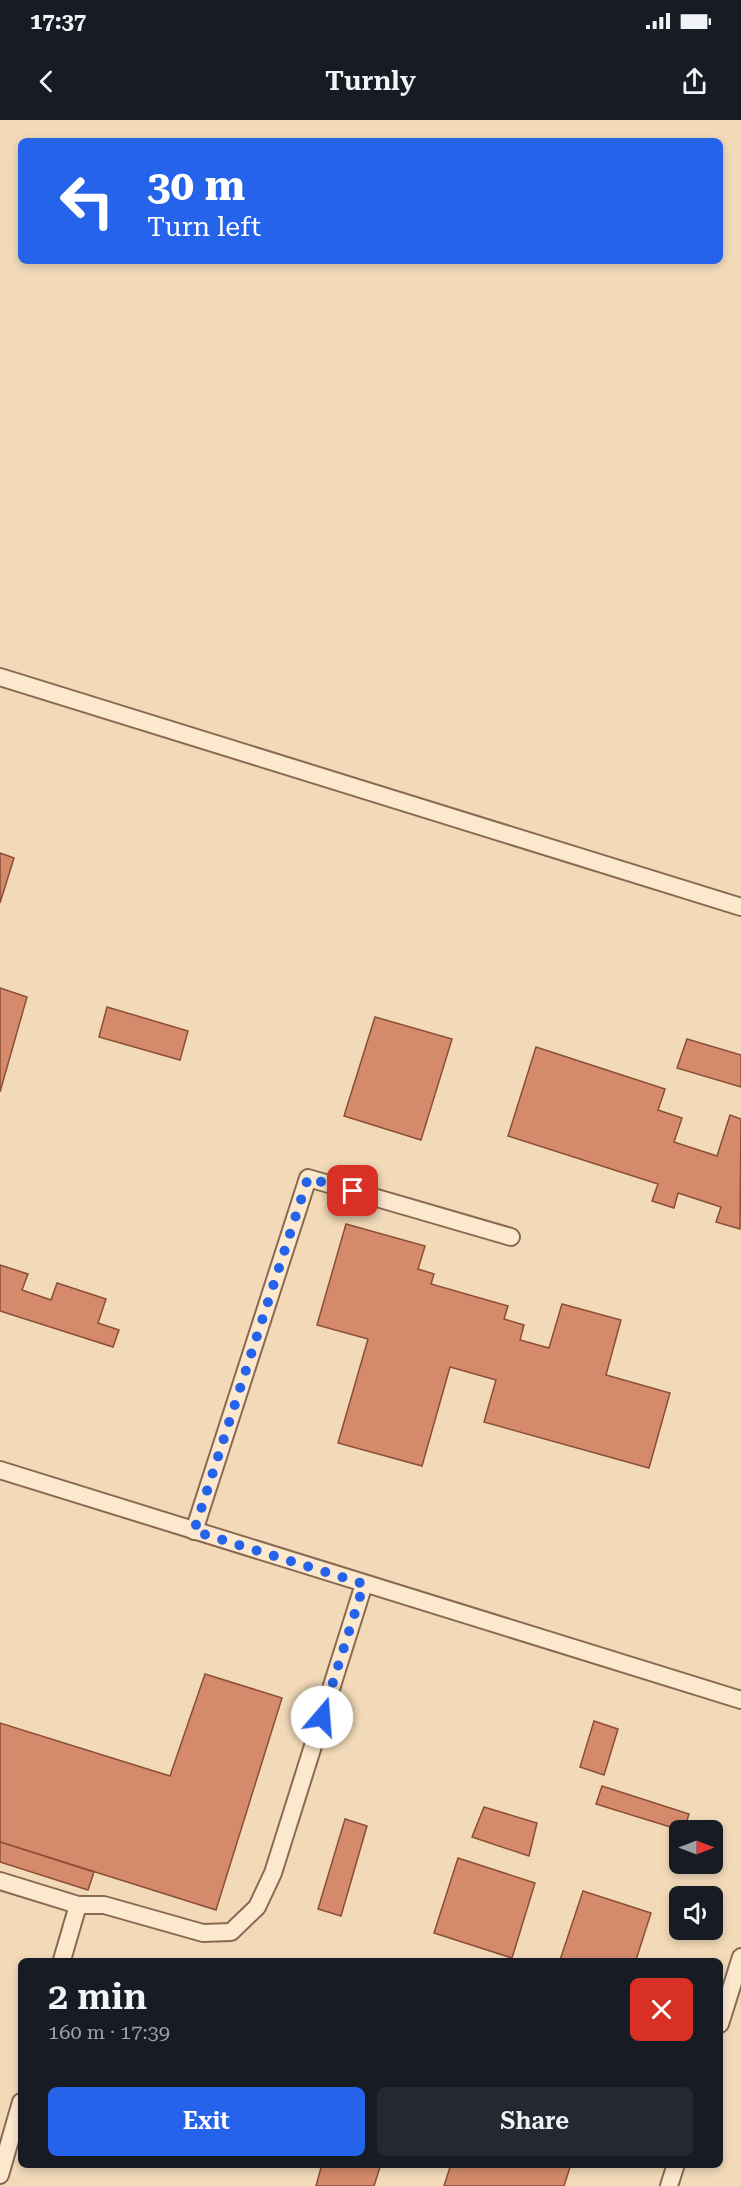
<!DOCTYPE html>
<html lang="en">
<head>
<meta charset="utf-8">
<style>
	:root { --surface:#171b24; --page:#242831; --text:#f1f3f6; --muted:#9ea1a6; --accent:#2563eb }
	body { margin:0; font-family:"Roboto Serif",serif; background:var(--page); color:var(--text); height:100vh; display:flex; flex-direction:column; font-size:22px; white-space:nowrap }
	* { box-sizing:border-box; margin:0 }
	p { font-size:20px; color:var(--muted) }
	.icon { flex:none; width:33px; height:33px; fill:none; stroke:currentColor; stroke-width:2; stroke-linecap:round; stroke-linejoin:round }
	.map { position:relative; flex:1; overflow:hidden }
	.panel { position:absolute; left:18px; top:1838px; width:705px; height:210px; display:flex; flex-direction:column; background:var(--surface); border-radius:9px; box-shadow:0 3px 9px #0003 }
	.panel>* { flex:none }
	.top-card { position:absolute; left:18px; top:18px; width:705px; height:126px; border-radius:9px; box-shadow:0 3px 9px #0003; background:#2563eb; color:#fff; overflow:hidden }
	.needle { width:39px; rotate:90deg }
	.buttons { position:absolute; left:669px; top:1700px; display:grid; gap:12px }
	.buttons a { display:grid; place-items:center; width:54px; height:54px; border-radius:9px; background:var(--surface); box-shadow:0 3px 9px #0003; font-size:30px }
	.pin { position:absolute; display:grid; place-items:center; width:51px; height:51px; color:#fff; margin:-26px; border-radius:12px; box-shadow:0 3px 9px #0006 }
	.me { position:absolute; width:66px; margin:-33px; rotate:18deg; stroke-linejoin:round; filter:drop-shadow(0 0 4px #0008) }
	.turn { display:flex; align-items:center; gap:21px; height:126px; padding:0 30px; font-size:27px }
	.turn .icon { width:78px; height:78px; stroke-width:2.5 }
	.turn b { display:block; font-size:42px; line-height:51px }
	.round { display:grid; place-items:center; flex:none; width:63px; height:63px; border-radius:9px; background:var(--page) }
	.overview { display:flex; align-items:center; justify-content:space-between; height:102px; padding:0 30px }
	h1 { font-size:36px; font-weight:600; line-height:45px }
	.button { display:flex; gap:12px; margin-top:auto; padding:12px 30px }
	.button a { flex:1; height:69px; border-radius:9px; background:var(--accent); color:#fff; font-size:24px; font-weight:600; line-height:69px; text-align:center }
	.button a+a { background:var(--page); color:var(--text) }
	.status { display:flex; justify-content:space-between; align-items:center; height:42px; padding:0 30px; background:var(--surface); direction:ltr }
	.status svg { height:16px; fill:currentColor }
	header { display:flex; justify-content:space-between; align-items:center; height:78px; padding:0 30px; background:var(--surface); font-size:27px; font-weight:600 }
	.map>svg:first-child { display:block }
	.building { fill:#d48a6b; stroke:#8b4e36; stroke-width:1.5 }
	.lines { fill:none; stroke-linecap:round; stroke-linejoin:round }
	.service-casing { stroke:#8a6952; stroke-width:20 }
	.service { stroke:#fce8cd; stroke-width:16 }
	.route { stroke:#2563eb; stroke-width:10; stroke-dasharray:0 18 }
</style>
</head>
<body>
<div class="status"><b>17:37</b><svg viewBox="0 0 49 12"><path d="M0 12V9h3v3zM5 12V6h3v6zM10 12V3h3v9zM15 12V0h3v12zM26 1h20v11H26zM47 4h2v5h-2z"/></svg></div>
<header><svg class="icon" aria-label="back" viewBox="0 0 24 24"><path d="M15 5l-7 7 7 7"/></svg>Turnly<svg class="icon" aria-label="share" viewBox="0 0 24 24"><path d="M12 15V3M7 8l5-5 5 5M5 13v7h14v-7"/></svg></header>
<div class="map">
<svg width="741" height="2066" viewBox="0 0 741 2066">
	<rect width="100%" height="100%" fill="#f2dab9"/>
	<g class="building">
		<polygon points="0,733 14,738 0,783"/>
		<polygon points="0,868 27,877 0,972"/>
		<polygon points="107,887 188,911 180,940 99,917"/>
		<polygon points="375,897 452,919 421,1020 344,996"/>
		<polygon points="687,919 741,935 741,967 677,948"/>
		<polygon points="536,927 665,969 658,990 682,998 674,1022 717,1036 730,995 741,999 740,1109 716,1102 721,1087 678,1073 674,1088 652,1081 658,1064 508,1016"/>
		<polygon points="346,1104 425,1126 418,1149 434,1154 431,1164 508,1186 504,1199 524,1205 520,1220 549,1228 562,1184 621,1200 606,1255 670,1273 649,1348 484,1302 496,1260 450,1247 422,1346 338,1323 368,1219 317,1205"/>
		<polygon points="0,1145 28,1154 22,1170 51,1180 57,1163 106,1179 98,1203 119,1210 113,1227 0,1191"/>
		<polygon points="205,1554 282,1578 216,1790 0,1722 0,1603 170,1656"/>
		<polygon points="594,1601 618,1609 604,1655 580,1647"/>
		<polygon points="602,1666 689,1694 684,1710 680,1710 596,1684"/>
		<polygon points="484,1687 537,1703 529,1736 472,1717"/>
		<polygon points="345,1699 367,1706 341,1796 318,1789"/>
		<polygon points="0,1722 94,1752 88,1770 0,1742"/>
		<polygon points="458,1738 535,1763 512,1838 434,1813"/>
		<polygon points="583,1771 651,1793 636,1840 560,1840"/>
		<polygon points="322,2044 381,2044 374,2066 316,2066"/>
		<polygon points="451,2044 571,2044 564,2066 444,2066"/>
	</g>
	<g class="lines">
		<g class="service-casing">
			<g id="service">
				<polyline points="0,557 741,787"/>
				<polyline points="0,1350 741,1580"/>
				<polyline points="194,1411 308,1058 511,1117"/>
				<polyline points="0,1761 78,1785 104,1785 203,1813 231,1812 257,1787 273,1753 364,1464"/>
				<polyline points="62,1840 78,1785"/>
				<polyline points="720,1904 741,1837"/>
				<polyline points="0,2055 21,1982"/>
				<polyline points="669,2066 676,2044"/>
			</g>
		</g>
		<use href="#service" class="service"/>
	</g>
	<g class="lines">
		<polyline class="route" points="322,1597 364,1464 194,1411 308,1058 353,1071"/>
	</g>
</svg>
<div class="buttons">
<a><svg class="needle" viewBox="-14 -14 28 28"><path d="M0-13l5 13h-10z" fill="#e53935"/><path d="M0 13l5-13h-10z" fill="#9ea1a6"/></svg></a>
<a><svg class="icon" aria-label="sound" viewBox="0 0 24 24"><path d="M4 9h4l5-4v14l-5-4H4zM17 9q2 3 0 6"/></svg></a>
</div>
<div class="pin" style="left:353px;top:1071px;background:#d93025"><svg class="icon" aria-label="arrive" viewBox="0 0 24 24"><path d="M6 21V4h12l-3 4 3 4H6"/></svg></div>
<svg class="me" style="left:322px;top:1597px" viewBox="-20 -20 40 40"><circle r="19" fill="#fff"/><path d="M0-13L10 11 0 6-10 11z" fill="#2563eb"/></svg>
<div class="top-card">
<div class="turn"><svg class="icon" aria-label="left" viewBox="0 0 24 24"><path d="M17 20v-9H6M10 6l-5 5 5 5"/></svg><div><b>30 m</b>Turn left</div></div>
</div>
<section class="panel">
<div class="overview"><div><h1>2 min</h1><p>160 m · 17:39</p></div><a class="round" style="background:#d93025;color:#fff"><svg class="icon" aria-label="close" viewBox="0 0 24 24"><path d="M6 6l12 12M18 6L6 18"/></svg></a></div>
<div class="button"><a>Exit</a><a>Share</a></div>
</section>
</div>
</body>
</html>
